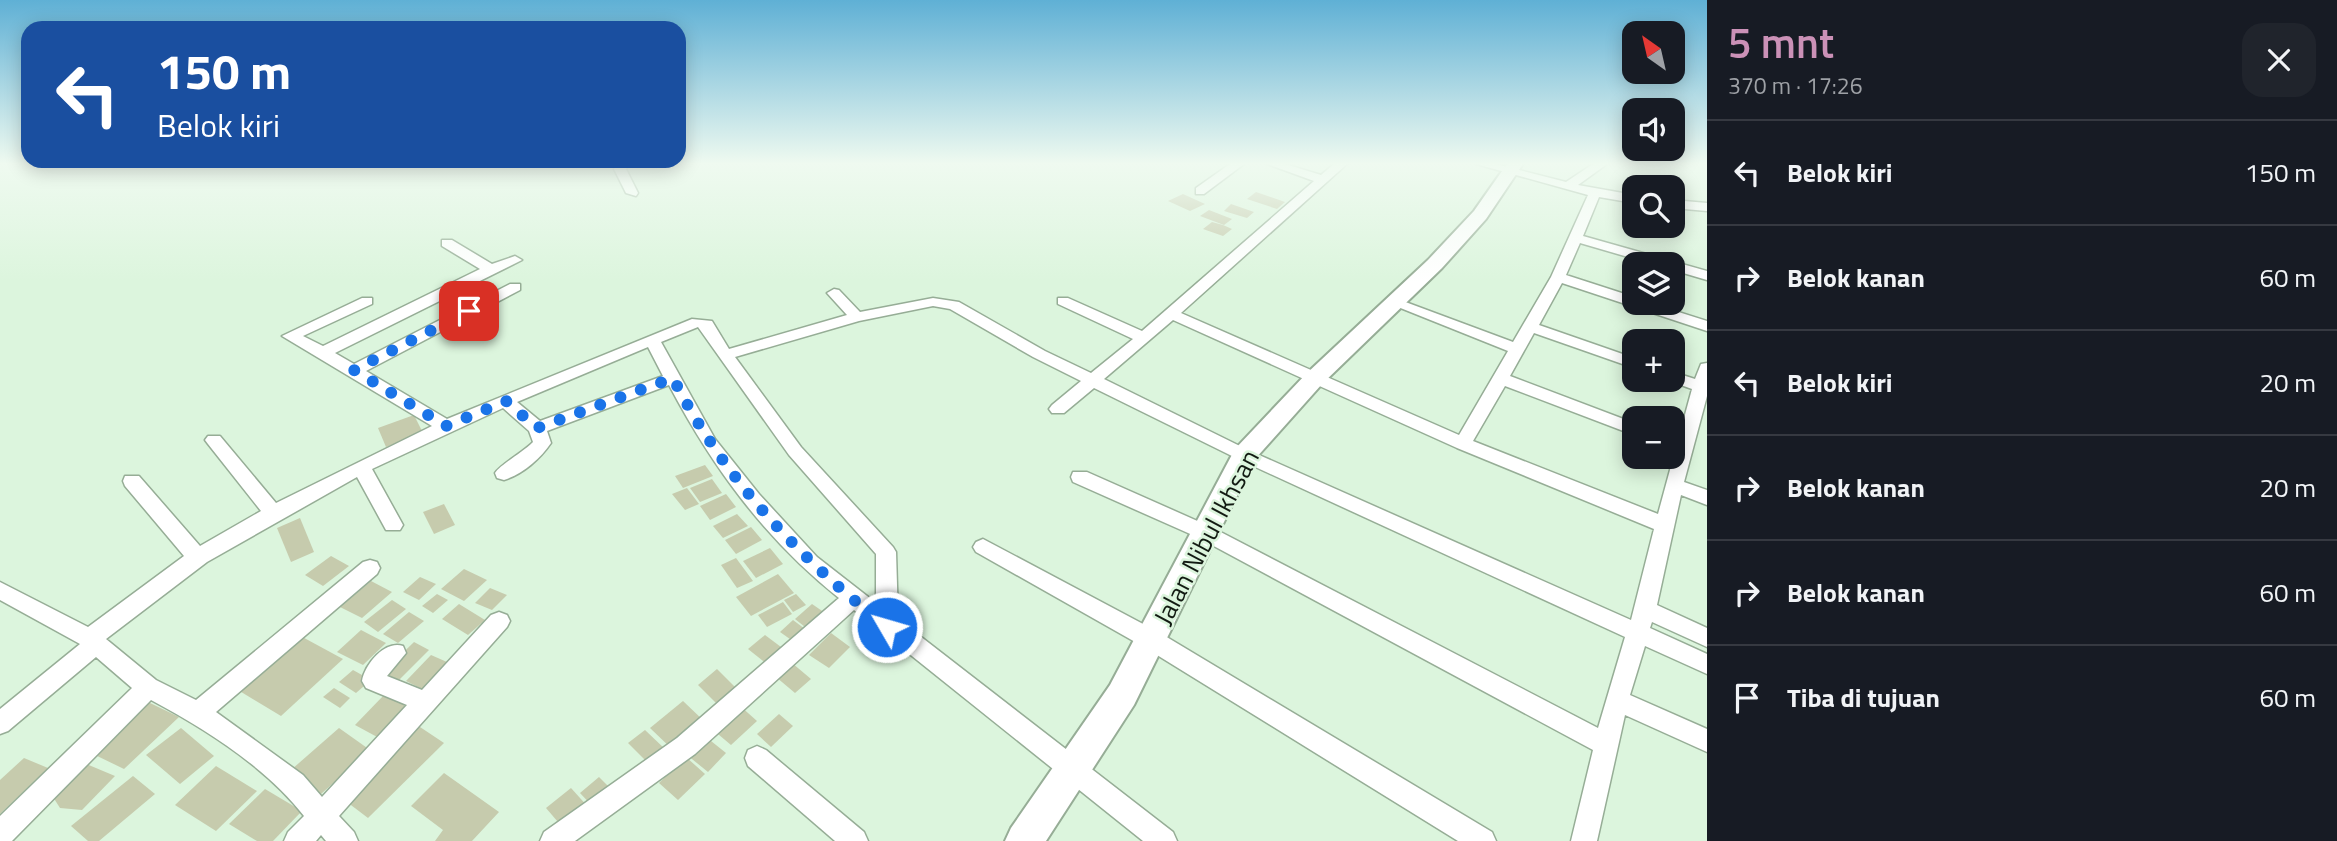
<!DOCTYPE html>
<html lang="id">
<head>
<meta charset="utf-8">
<style>
	:root { --surface:#171b24; --page:#20242c; --text:#f1f3f6; --muted:#9ea1a6; --line:#363941; --accent:#cb91b7 }
	body { margin:0; font-family:"Titillium Web",sans-serif; background:var(--page); color:var(--text); height:100vh; display:flex; flex-direction:column; font-size:26px; white-space:nowrap }
	* { box-sizing:border-box; margin:0 }
	p { font-size:23px; color:var(--muted) }
	.icon { flex:none; width:38px; height:38px; fill:none; stroke:currentColor; stroke-width:2; stroke-linecap:round; stroke-linejoin:round }
	.map { position:relative; flex:1; overflow:hidden }
	.sheet { display:flex; flex-direction:column; background:var(--surface); width:630px }
	.sheet>* { flex:none }
	.guide { position:absolute; left:21px; top:21px; width:665px; height:147px; border-radius:21px; box-shadow:0 4px 18px #0003; background:#1a4fa0; color:#fff; overflow:hidden }
	.needle { width:46px; rotate:326deg }
	.fabs { position:absolute; left:1622px; top:21px; display:grid; gap:14px }
	.fabs a { display:grid; place-items:center; width:63px; height:63px; border-radius:14px; background:var(--surface); box-shadow:0 4px 18px #0003; font-size:35px }
	.pin { position:absolute; display:grid; place-items:center; width:60px; height:60px; color:#fff; margin:-30px; border-radius:14px; box-shadow:0 4px 10px #0006 }
	.me { position:absolute; width:77px; margin:-38px; rotate:308deg; stroke-linejoin:round; filter:drop-shadow(0 0 5px #0008) }
	.turn { display:flex; align-items:center; gap:24px; height:147px; padding:0 21px; font-size:32px }
	.turn .icon { width:91px; height:91px; stroke-width:2.5 }
	.turn b { display:block; font-size:49px; line-height:60px }
	.round { display:grid; place-items:center; flex:none; width:74px; height:74px; border-radius:21px; background:var(--page) }
	.head { display:flex; align-items:center; justify-content:space-between; height:119px; padding:0 21px }
	h1 { font-size:42px; font-weight:600; line-height:52px; color:var(--accent) }
	ul { padding:0; list-style:none }
	li { display:flex; align-items:center; gap:21px; height:105px; padding:0 21px; border-top:2px solid var(--line) }
	li div { flex:1 }
	li b { display:block; font-size:26px }
	li em { font-style:normal }
	main { display:flex; flex:1; min-height:0 }
	.map>svg:first-child { display:block }
	.building { fill:#c6cbad }
	.lines { fill:none; stroke-linecap:round; stroke-linejoin:round }
	.street-casing { stroke:#96ad96; stroke-width:3 }
	.secondary-casing { stroke:#96ad96; stroke-width:4 }
	.street { fill:#fff; fill-rule:evenodd }
	.secondary { fill:#fff; fill-rule:evenodd }
	.route { stroke:#1a73e8; stroke-width:12; stroke-dasharray:0 21.6 }
	.labels { text-anchor:middle; dominant-baseline:central; stroke-width:5; stroke-linejoin:round; paint-order:stroke }
	.street-label { font-size:26px; fill:#121a12; stroke:#dcf5dd }
</style>
</head>
<body>
<main>
<div class="map">
<svg width="1707" height="841" viewBox="0 0 1707 841">
	<rect width="100%" height="100%" fill="#dcf5dd"/>
	<g class="building">
		<polygon points="1256,192 1285,202 1277,209 1247,199"/>
		<polygon points="1183,194 1205,204 1190,211 1168,201"/>
		<polygon points="1231,204 1254,212 1247,218 1224,211"/>
		<polygon points="1209,210 1232,219 1224,225 1200,216"/>
		<polygon points="1212,222 1223,225 1232,229 1223,236 1203,229"/>
		<polygon points="414,415 423,433 386,447 378,428"/>
		<polygon points="705,465 713,476 683,488 675,476"/>
		<polygon points="712,479 722,493 700,502 690,488"/>
		<polygon points="687,488 699,504 685,510 672,494"/>
		<polygon points="726,494 736,507 710,520 700,506"/>
		<polygon points="444,504 455,525 434,534 423,512"/>
		<polygon points="737,514 748,526 723,538 713,526"/>
		<polygon points="300,518 314,552 291,562 277,528"/>
		<polygon points="751,527 762,540 736,554 725,540"/>
		<polygon points="770,548 783,564 756,578 743,561"/>
		<polygon points="331,556 349,566 323,586 305,575"/>
		<polygon points="736,558 753,581 737,588 721,565"/>
		<polygon points="464,569 487,580 464,601 441,589"/>
		<polygon points="778,574 794,593 751,616 736,597"/>
		<polygon points="420,577 436,584 419,600 403,592"/>
		<polygon points="371,581 392,592 362,618 340,607"/>
		<polygon points="490,588 507,595 492,610 475,603"/>
		<polygon points="437,594 448,600 433,613 422,606"/>
		<polygon points="796,594 806,605 793,612 784,600"/>
		<polygon points="392,600 406,609 378,632 364,622"/>
		<polygon points="783,602 792,614 767,627 758,615"/>
		<polygon points="459,604 485,620 468,635 442,619"/>
		<polygon points="812,604 828,615 810,631 795,619"/>
		<polygon points="409,612 424,621 398,643 383,634"/>
		<polygon points="793,620 809,632 797,644 780,632"/>
		<polygon points="361,630 386,643 363,665 337,652"/>
		<polygon points="295,633 343,659 281,716 233,687"/>
		<polygon points="831,633 850,647 829,668 809,655"/>
		<polygon points="765,635 785,650 768,665 748,649"/>
		<polygon points="414,642 429,650 397,682 381,674"/>
		<polygon points="431,655 447,662 422,689 406,681"/>
		<polygon points="792,663 811,679 795,693 776,677"/>
		<polygon points="717,669 742,694 722,709 698,685"/>
		<polygon points="353,670 371,680 356,693 339,682"/>
		<polygon points="334,688 350,698 340,708 323,697"/>
		<polygon points="384,695 408,707 379,738 355,725"/>
		<polygon points="683,701 705,722 673,750 650,728"/>
		<polygon points="148,702 179,717 124,769 91,753"/>
		<polygon points="739,705 757,721 731,745 712,729"/>
		<polygon points="779,714 793,726 771,747 757,734"/>
		<polygon points="414,723 444,743 368,818 343,799"/>
		<polygon points="181,728 214,756 180,784 146,755"/>
		<polygon points="339,728 370,750 321,794 291,770"/>
		<polygon points="645,730 666,750 649,764 628,743"/>
		<polygon points="706,737 726,753 708,772 687,755"/>
		<polygon points="686,757 705,774 678,800 659,783"/>
		<polygon points="24,758 48,768 0,814 0,780"/>
		<polygon points="84,763 115,776 82,810 60,808 53,797"/>
		<polygon points="216,766 257,791 216,831 175,805"/>
		<polygon points="444,773 499,812 472,841 435,841 443,830 411,806"/>
		<polygon points="133,776 155,794 99,841 88,841 71,826"/>
		<polygon points="599,777 614,792 595,809 580,793"/>
		<polygon points="571,788 589,808 564,829 546,808"/>
		<polygon points="265,789 302,811 273,841 257,841 229,824"/>
	</g>
	<g class="lines">
		<g class="street-casing">
			<g id="street">
				<polygon points="617,164 629,164 626,169 638,193 636,196 626,193 614,169"/>
				<polygon points="1230,164 1244,164 1204,194 1196,194 1196,188"/>
				<path d="M1267,164h18l36,11 13,-11h13l-166,149 278,122 49,-84 -120,-48 7,-4 5,1 113,42 38,-65 37,-82 -112,-31h20l70,18 27,-18h14l-29,21 56,10v8l-35,-6 -16,39 124,35v9l-34,-10v-6h-21l-72,-21 -14,32 68,22v6h16l57,18v10l-145,-48 -23,42 95,33v10l-100,-35 -24,43 124,47v12l-129,-49 -32,55 185,73 34,-125 -25,-9h6v-8l22,7 6,-15 6,-1v33l-23,86 23,8v15l-26,-10 -24,110 50,23v19l-55,-25 -2,6 57,26v20l-62,-28 -15,49 77,34v23l-82,-37 -28,126h-26l22,-91 -396,-213 -124,-55 -2,-5 2,-5h14l124,55 387,201 27,-91 -387,-178 -144,-71 -30,25h-12l-3,-4 3,-4 29,-24 -48,-24 -83,-48 -17,-3 -74,15 -124,36 66,90 92,100 3,5 2,67 275,213 4,9h-34l-256,-205 -8,-3 -3,-6 -22,-17 -159,144 -120,87h-35l4,-9 133,-94 162,-140c-74,-59 -126,-130 -170,-213l-122,46 4,12c-11,16 -28,31 -47,37l-7,-2 -2,-5c6,-9 27,-20 38,-31l-4,-11 -26,-23 -131,61 31,56 -3,5h-14l-29,-53 -150,85 -101,77 50,41 40,20 167,-138 7,-2 7,2 3,6 -3,6 -161,138 87,63 19,22 85,-92 -41,-17 -4,-7c3,-17 23,-41 41,-35l3,7 -19,23 35,14 69,-75 8,-3 8,3 3,6 -3,6 -168,189 15,16 4,9h-32l-5,-6 -5,6h-32l4,-9 16,-16c-37,-48 -100,-88 -153,-116l-139,141h-12v-25l132,-128 -36,-31 -88,74 -8,3v-25l80,-65 -80,-44v-18l88,45 96,-71 -59,-70 -2,-5 2,-5h14l61,70 61,-35 -53,-67 -3,-4 3,-4h12l56,67 156,-77 -150,-90 80,-38h10v6l-69,32 20,10 157,-77 -38,-23v-6h10l40,24 23,-8 7,4 -187,93 19,11 156,-80h10v6l-154,81 81,48 245,-100 20,2 17,28 118,-34 -20,-22 7,-4 5,1 21,22 73,-14 26,4 86,49 46,22 42,-34 -75,-35v-6h10l74,33 172,-150zM1173,320l284,128 197,81 -23,91 -381,-169 -146,-72zM698,327l91,128 87,99v49l-59,-46 -58,-63 -44,-55 -54,-97zM648,347l15,29 -123,45 -23,-19z"/>
				<polygon points="1673,200 1707,203 1707,211 1673,208"/>
				<polygon points="983,539 1160,633 1492,832 1496,841 1458,841 1144,647 976,552 973,547 976,542"/>
				<polygon points="757,746 766,750 864,832 868,841 835,841 748,766 745,758 748,750"/>
			</g>
		</g>
		<g class="secondary-casing">
			<polygon id="secondary" points="1507,164 1523,164 1486,219 1442,268 1322,384 1255,459 1134,705 1046,841 1005,841 1011,828 1110,685 1235,449 1306,374 1428,260 1474,211"/>
		</g>
		<use href="#street" class="street"/>
		<use href="#secondary" class="secondary"/>
	</g>
	<linearGradient id="sky" x2="0" y2="1"><stop stop-color="#5fb0d5"/><stop offset="0.58" stop-color="#effaf0"/><stop offset="1" stop-color="#effaf0" stop-opacity="0"/></linearGradient>
	<rect width="1707" height="282" fill="url(#sky)"/>
	<g class="lines">
		<path class="route" d="M469,311l-115,59 92,56 60,-25 31,27 136,-50c52,102 125,179 214,249"/>
	</g>
	<g class="labels">
		<g class="street-label">
			<text transform="translate(1206 537) rotate(-62)">Jalan Nibul Ikhsan</text>
		</g>
	</g>
</svg>
<div class="fabs">
<a><svg class="needle" viewBox="-14 -14 28 28"><path d="M0-13l5 13h-10z" fill="#e53935"/><path d="M0 13l5-13h-10z" fill="#9ea1a6"/></svg></a>
<a><svg class="icon" aria-label="sound" viewBox="0 0 24 24"><path d="M4 9h4l5-4v14l-5-4H4zM17 9q2 3 0 6"/></svg></a>
<a><svg class="icon" aria-label="search" viewBox="0 0 24 24"><circle cx="10" cy="10" r="6"/><path d="M15 15l6 6"/></svg></a>
<a><svg class="icon" aria-label="layers" viewBox="0 0 24 24"><path d="M12 4l9 5-9 5-9-5zM3 14l9 5 9-5"/></svg></a>
<a>+</a>
<a>−</a>
</div>
<div class="pin" style="left:469px;top:311px;background:#d93025"><svg class="icon" aria-label="arrive" viewBox="0 0 24 24"><path d="M6 21V4h12l-3 4 3 4H6"/></svg></div>
<svg class="me" style="left:887px;top:627px" viewBox="-20 -20 40 40"><circle r="17" fill="#1a73e8" stroke="#fff" stroke-width="3"/><path d="M0-11L8 9 0 5-8 9z" fill="#fff"/></svg>
<div class="guide">
<div class="turn"><svg class="icon" aria-label="left" viewBox="0 0 24 24"><path d="M17 20v-9H6M10 6l-5 5 5 5"/></svg><div><b>150 m</b>Belok kiri</div></div>
</div>
</div>
<section class="sheet">
<div class="head"><div><h1>5 mnt</h1><p>370 m · 17:26</p></div><a class="round"><svg class="icon" aria-label="close" viewBox="0 0 24 24"><path d="M6 6l12 12M18 6L6 18"/></svg></a></div>
<ul>
<li><svg class="icon" aria-label="left" viewBox="0 0 24 24"><path d="M17 20v-9H6M10 6l-5 5 5 5"/></svg><div><b>Belok kiri</b></div><em>150 m</em></li>
<li><svg class="icon" aria-label="right" viewBox="0 0 24 24"><path d="M7 20v-9h11M14 6l5 5-5 5"/></svg><div><b>Belok kanan</b></div><em>60 m</em></li>
<li><svg class="icon" aria-label="left" viewBox="0 0 24 24"><path d="M17 20v-9H6M10 6l-5 5 5 5"/></svg><div><b>Belok kiri</b></div><em>20 m</em></li>
<li><svg class="icon" aria-label="right" viewBox="0 0 24 24"><path d="M7 20v-9h11M14 6l5 5-5 5"/></svg><div><b>Belok kanan</b></div><em>20 m</em></li>
<li><svg class="icon" aria-label="right" viewBox="0 0 24 24"><path d="M7 20v-9h11M14 6l5 5-5 5"/></svg><div><b>Belok kanan</b></div><em>60 m</em></li>
<li><svg class="icon" aria-label="arrive" viewBox="0 0 24 24"><path d="M6 21V4h12l-3 4 3 4H6"/></svg><div><b>Tiba di tujuan</b></div><em>60 m</em></li>
</ul>
</section>
</main>
</body>
</html>
